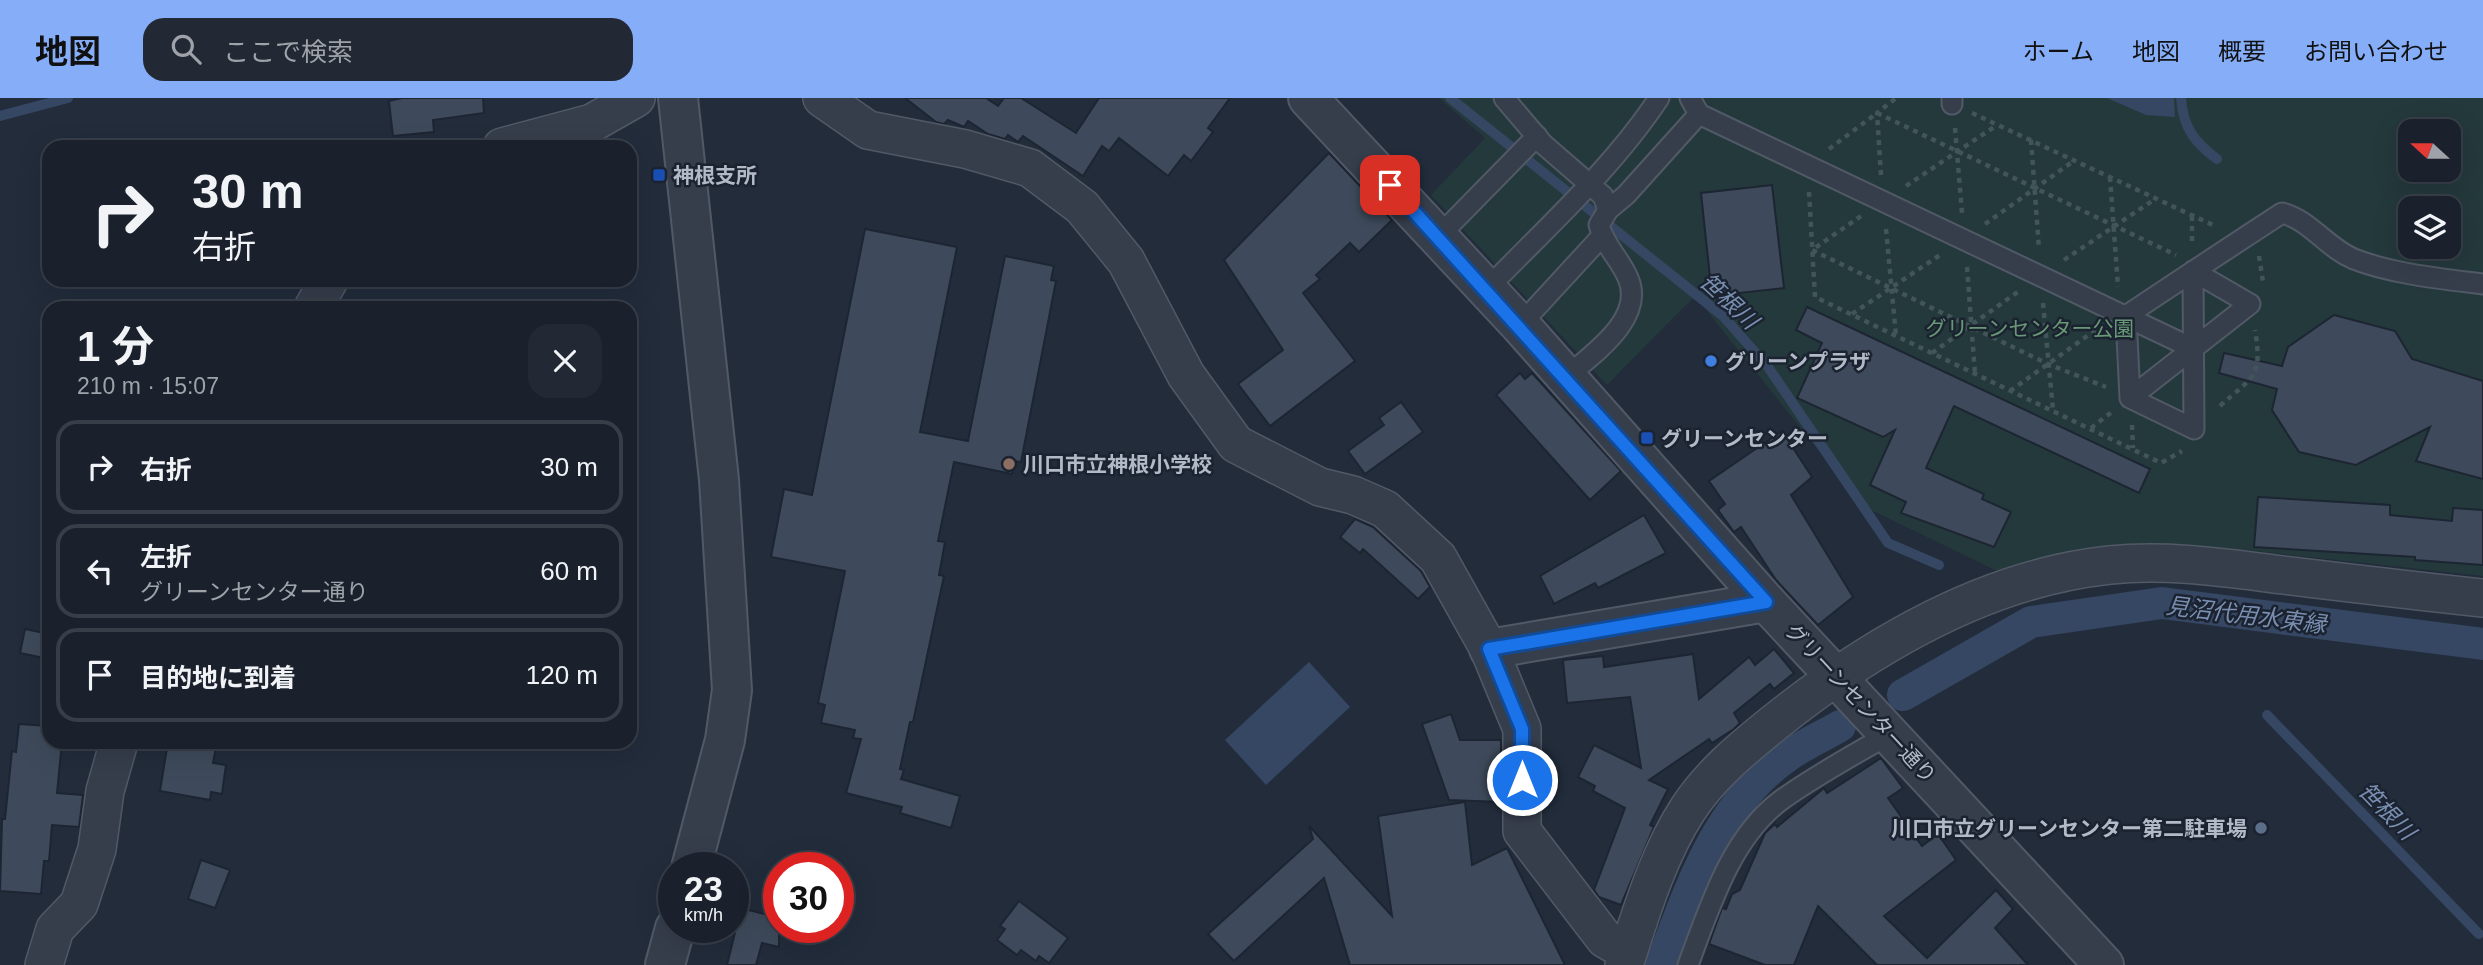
<!DOCTYPE html>
<html lang="ja">
<head>
<meta charset="utf-8">
<style>
	:root { --surface:#1a212c; --page:#232934; --text:#f1f3f6; --muted:#9fa3a9; --line:#383e48; --accent:#86adf8 }
	body { margin:0; font-family:Arial,"Noto Sans JP",sans-serif; background:var(--page); color:var(--text); height:100vh; display:flex; flex-direction:column; font-size:26px; white-space:nowrap }
	* { box-sizing:border-box; margin:0 }
	p { font-size:23px; color:var(--muted) }
	.icon { flex:none; width:38px; height:38px; fill:none; stroke:currentColor; stroke-width:2; stroke-linecap:round; stroke-linejoin:round }
	.map { position:relative; flex:1; overflow:hidden }
	.panel { position:absolute; left:42px; top:203px; width:595px; height:448px; display:flex; flex-direction:column; background:var(--surface); border-radius:21px; box-shadow:0 7px 28px #0002,0 0 0 2px var(--line) }
	.panel>* { flex:none }
	.guide { position:absolute; left:42px; top:42px; width:595px; height:147px; border-radius:21px; box-shadow:0 7px 28px #0002,0 0 0 2px var(--line); background:#1a212c; color:var(--text); overflow:hidden }
	.needle { width:46px; rotate:291deg }
	.buttons { position:absolute; left:2398px; top:21px; display:grid; gap:14px }
	.buttons a { display:grid; place-items:center; width:63px; height:63px; border-radius:14px; background:var(--surface); box-shadow:0 7px 28px #0002,0 0 0 2px var(--line); font-size:35px }
	.speed { position:absolute; left:658px; top:754px; display:flex; gap:14px; font-size:35px; font-weight:700; text-align:center }
	.speed>* { display:grid; place-content:center; width:91px; height:91px; border-radius:50%; background:var(--surface); box-shadow:0 7px 28px #0002,0 0 0 2px var(--line); line-height:1 }
	.speed small { font-size:18px; font-weight:400 }
	.speed .limit { border:10px solid #d22; background:#fff; color:#111 }
	.pin { position:absolute; display:grid; place-items:center; width:60px; height:60px; color:#fff; margin:-30px; border-radius:14px; box-shadow:0 4px 10px #0006 }
	.me { position:absolute; width:77px; margin:-38px; rotate:0deg; stroke-linejoin:round; filter:drop-shadow(0 0 5px #0008) }
	.turn { display:flex; align-items:center; gap:24px; height:147px; padding:0 35px; font-size:32px }
	.turn .icon { width:91px; height:91px; stroke-width:2.5 }
	.turn b { display:block; font-size:49px; line-height:60px }
	.round { display:grid; place-items:center; flex:none; width:74px; height:74px; border-radius:21px; background:var(--page) }
	.headline { display:flex; align-items:center; justify-content:space-between; height:119px; padding:0 35px }
	h1 { font-size:42px; font-weight:700; line-height:52px }
	ul { padding:0; list-style:none }
	li { display:flex; align-items:center; gap:21px; height:94px; margin:0 14px 10px; padding:0 21px; border:4px solid var(--line); border-radius:21px }
	li div { flex:1 }
	li b { display:block; font-size:26px }
	li em { font-style:normal }
	header { display:flex; align-items:center; gap:42px; box-sizing:border-box; height:98px; padding:0 35px; background:var(--accent); color:#111 }
	header strong { font-size:33px }
	nav { display:flex; gap:38px; margin-inline-start:auto; font-size:24px }
	.search { width:490px; height:63px; background:var(--page); display:flex; align-items:center; gap:18px; box-sizing:border-box; padding:0 24px; border-radius:21px; color:var(--muted); font-size:26px }
	.map>svg:first-child { display:block }
	.green { fill:#24393c; fill-rule:evenodd }
	.water { fill:#364763 }
	.lines { fill:none; stroke-linecap:round; stroke-linejoin:round }
	.stream { stroke:#364763; stroke-width:10 }
	.canal { stroke:#364763; stroke-width:32 }
	.building { fill:#3e4a5b; stroke:#1d2532; stroke-width:2 }
	.service-casing { stroke:#515966; stroke-width:23 }
	.minor-casing { stroke:#515966; stroke-width:40 }
	.tertiary-casing { stroke:#515966; stroke-width:42 }
	.path { stroke:#42565a; stroke-width:4.5; stroke-dasharray:5 5; stroke-linecap:butt }
	.service { stroke:#363e4c; stroke-width:19 }
	.minor { stroke:#363e4c; stroke-width:37 }
	.tertiary { stroke:#363e4c; stroke-width:38 }
	.route-casing { stroke:#114b97; stroke-width:18 }
	.route { stroke:#1a73e8; stroke-width:12 }
	.transit-dot { fill:#1a4fb4; stroke:#1b2330; stroke-width:2.5 }
	.shop-dot { fill:#3f7fe0; stroke:#1b2330; stroke-width:2.5 }
	.education-dot { fill:#8d6e63; stroke:#1b2330; stroke-width:2.5 }
	.service-dot { fill:#5c6f8a; stroke:#1b2330; stroke-width:2.5 }
	.labels { text-anchor:middle; dominant-baseline:central; stroke-width:5; stroke-linejoin:round; paint-order:stroke }
	.poi-label { font-size:21px; font-weight:bold; fill:#b2b9c7; stroke:#1b2330; text-anchor:start }
	.park-label { font-size:21px; fill:#689876; stroke:#1b2330 }
	.street-label { font-size:21px; fill:#b2b9c7; stroke:#1b2330 }
	.water-label { font-size:23px; font-style:italic; fill:#798eb0; stroke:#1b2330 }
</style>
</head>
<body>
<header>
<strong>地図</strong>
<div class="search"><svg class="icon" aria-label="search" viewBox="0 0 24 24"><circle cx="10" cy="10" r="6"/><path d="M15 15l6 6"/></svg>ここで検索</div>
<nav><a>ホーム</a><a>地図</a><a>概要</a><a>お問い合わせ</a></nav>
</header>
<div class="map">
<svg width="2483" height="867" viewBox="0 0 2483 867">
	<rect width="100%" height="100%" fill="#222c3b"/>
	<path class="green" d="M1439,0h1044v478l-237,-26 -159,1 -88,21 -136,-66 -168,-210 -88,89 -176,-190 54,-57zM2410,33h38v39h-38zM2410,110h38v39h-38z"/>
	<g class="water">
		<polygon points="2107,0 2174,0 2175,19 2146,17"/>
		<polygon points="1309,564 1350,609 1266,687 1225,642"/>
	</g>
	<g class="lines">
		<g class="stream">
			<polyline points="1450,0 1723,218 1768,269 1888,445 1939,467"/>
			<path d="M2181,0c2,29 13,44 36,61"/>
			<polyline points="0,18 68,0"/>
			<polyline points="2267,617 2479,836"/>
		</g>
		<g class="canal">
			<polyline points="1903,597 2031,524 2162,505 2483,546"/>
			<path d="M1661,867c29,-76 56,-161 128,-210 16,-11 34,-19 51,-29"/>
		</g>
	</g>
	<g class="building">
		<polygon points="402,0 483,0 484,15 433,22 434,34 393,38 389,3"/>
		<polygon points="905,0 986,0 998,8 1004,0 1021,0 1076,35 1099,0 1230,0 1208,30 1213,34 1191,63 1184,57 1168,78 1119,40 1109,53 1102,48 1083,78 1023,38 1018,44 1008,37 1005,41 988,36 968,23 964,29 948,22 944,26 936,24"/>
		<polygon points="1329,55 1392,122 1359,154 1350,145 1316,177 1320,181 1303,195 1355,263 1270,328 1238,286 1283,252 1224,162"/>
		<polygon points="1772,87 1784,190 1712,198 1701,95"/>
		<polygon points="865,131 957,149 920,334 968,343 1005,158 1054,168 1051,182 1056,183 1021,364 1014,363 1012,376 954,364 938,443 945,444 939,477 944,478 913,624 910,624 900,671 904,672 901,681 960,698 951,730 900,715 902,709 846,695 861,641 853,640 855,632 821,625 825,607 818,605 845,473 771,459 784,391 812,397"/>
		<polygon points="1807,209 2150,371 2139,395 1954,308 1926,370 1984,396 1982,401 2011,414 1994,449 1901,415 1906,404 1870,387 1895,332 1883,339 1797,300 1822,245 1796,232"/>
		<polygon points="2334,217 2395,233 2412,261 2483,283 2483,381 2416,363 2430,329 2356,367 2299,354 2272,312 2277,291 2219,275 2224,255 2282,268 2288,249"/>
		<polygon points="1520,275 1525,281 1532,275 1621,373 1590,402 1496,297"/>
		<polygon points="1401,304 1423,334 1365,376 1348,353 1384,327 1379,320"/>
		<polygon points="1782,333 1812,379 1791,397 1853,499 1818,527 1776,482 1741,429 1734,434 1718,412 1725,406 1709,383"/>
		<polygon points="2258,399 2390,407 2390,417 2452,423 2453,410 2483,412 2483,467 2415,462 2415,459 2254,449"/>
		<polygon points="1644,417 1666,455 1598,490 1595,485 1554,506 1540,478"/>
		<polygon points="1355,421 1373,429 1421,473 1430,489 1418,501 1363,451 1360,455 1340,439"/>
		<polygon points="25,531 49,536 49,561 20,555"/>
		<polygon points="1774,551 1794,575 1774,591 1770,586 1734,615 1740,625 1734,631 1712,645 1709,641 1649,682 1668,691 1650,727 1654,729 1621,807 1599,799 1594,792 1625,710 1593,693 1595,688 1578,679 1594,647 1641,670 1630,599 1567,605 1563,562 1603,558 1604,569 1693,556 1699,601 1749,559 1755,567"/>
		<polygon points="1451,616 1460,642 1501,642 1501,704 1449,702 1422,626"/>
		<polygon points="19,626 49,628 49,644 62,644 57,695 83,697 79,729 52,727 49,763 44,763 41,796 0,793 2,721 5,721 12,653 16,654"/>
		<polygon points="168,644 217,644 213,665 226,667 222,696 211,694 210,702 160,693"/>
		<polygon points="1881,660 1903,690 1888,700 1922,748 1938,736 1956,762 1884,818 1927,860 1996,792 2013,811 1995,830 2028,867 1877,867 1818,808 1794,867 1765,867 1709,846 1722,810 1726,811 1732,796 1740,792 1765,735 1775,726 1777,729 1824,690 1827,695"/>
		<polygon points="1465,704 1472,767 1507,750 1565,867 1350,867 1324,780 1234,863 1208,836 1313,741 1309,728 1392,818 1378,718"/>
		<polygon points="201,762 230,772 215,810 188,801"/>
		<polygon points="1019,803 1068,840 1049,865 1039,858 1036,863 1021,852 1017,857 997,842 1005,831 1000,828"/>
		<polygon points="741,810 779,820 779,849 762,845 756,867 727,867"/>
	</g>
	<g class="lines">
		<g class="service-casing">
			<g id="service">
				<path d="M1504,0l39,46 60,52 5,14 -9,15c5,20 21,34 29,53 18,41 -37,77 -63,100"/>
				<polyline points="1690,0 1699,16 2192,250"/>
				<polyline points="1952,0 1952,6"/>
				<polyline points="1608,112 1626,97 1699,16"/>
				<polyline points="1439,138 1537,38"/>
				<path d="M1486,192c59,-61 126,-121 173,-192"/>
				<polyline points="1520,227 1602,138"/>
				<path d="M2130,300l64,31 -1,-158 57,33 -120,94 -4,-82c52,-35 104,-69 156,-103 28,7 45,35 72,46 38,15 89,20 129,25"/>
				<path d="M1688,867c21,-56 42,-126 92,-164 34,-25 74,-46 111,-68"/>
			</g>
		</g>
		<g class="minor-casing">
			<g id="minor">
				<polyline points="822,0 868,32 965,51 1030,70 1082,109 1126,163 1186,277 1236,346 1320,389 1353,397 1385,411 1438,460 1489,551 1522,631 1522,733 1605,841 1628,854"/>
				<polyline points="502,49 592,25 636,0"/>
				<polyline points="313,210 329,182"/>
				<polyline points="44,867 55,831 79,806 97,751 105,693 119,644"/>
				<path d="M1624,867c17,-52 34,-110 64,-156 22,-34 55,-61 86,-86 95,-76 211,-145 336,-158 58,-6 116,3 173,10 67,8 133,16 200,23"/>
			</g>
		</g>
		<g class="tertiary-casing">
			<g id="tertiary">
				<polyline points="678,0 719,382 732,592 725,642 691,770"/>
				<polyline points="1308,0 1520,227 1766,504 2104,867"/>
				<polyline points="1489,551 1766,504"/>
				<polyline points="665,867 675,830"/>
			</g>
		</g>
		<g class="path">
			<polyline points="1972,15 2215,128"/>
			<polyline points="1955,30 1962,115"/>
			<polyline points="2031,42 2039,151"/>
			<polyline points="1829,51 1877,15 2176,157"/>
			<polyline points="1881,77 1877,15 1896,0"/>
			<polyline points="2110,79 2118,189"/>
			<polyline points="1906,88 1997,27"/>
			<polyline points="1809,94 1815,199 2161,365 2182,353"/>
			<polyline points="1861,118 1812,152 2048,266 2106,289"/>
			<polyline points="2192,118 2192,146"/>
			<polyline points="1985,126 2075,62"/>
			<polyline points="1886,131 1896,238"/>
			<polyline points="2259,158 2263,184"/>
			<polyline points="2064,162 2155,101"/>
			<polyline points="1967,169 1975,276"/>
			<polyline points="2043,205 2053,312"/>
			<polyline points="1852,216 1940,157"/>
			<polyline points="1932,255 2019,193"/>
			<polyline points="2010,293 2097,231"/>
			<path d="M2220,308c33,-30 43,-28 35,-76"/>
			<polyline points="2132,327 2133,350"/>
			<polyline points="2091,330 2113,313"/>
		</g>
		<use href="#service" class="service"/>
		<use href="#minor" class="minor"/>
		<use href="#tertiary" class="tertiary"/>
	</g>
	<g class="lines">
		<g class="route-casing">
			<polyline id="route" points="1390,87 1766,504 1489,551 1522,631 1522,682"/>
		</g>
		<use href="#route" class="route"/>
	</g>
	<g class="transit-dot">
		<rect x="652" y="70" width="14" height="14" rx="3.5"/>
		<rect x="1640" y="333" width="14" height="14" rx="3.5"/>
	</g>
	<circle class="shop-dot" cx="1711" cy="263" r="7"/>
	<circle class="education-dot" cx="1009" cy="366" r="7"/>
	<circle class="service-dot" cx="2261" cy="730" r="7"/>
	<g class="labels">
		<g class="poi-label">
			<text x="673" y="77">神根支所</text>
			<text x="1725" y="263">グリーンプラザ</text>
			<text x="1661" y="340">グリーンセンター</text>
			<text x="1023" y="366">川口市立神根小学校</text>
			<text x="2247" y="730" text-anchor="end">川口市立グリーンセンター第二駐車場</text>
		</g>
		<g class="park-label">
			<text x="2030" y="230">グリーンセンター公園</text>
		</g>
		<g class="street-label">
			<text transform="translate(1861 605) rotate(47)">グリーンセンター通り</text>
		</g>
		<g class="water-label">
			<text transform="translate(1729 203) rotate(43)">笹根川</text>
			<text transform="translate(2246 517) rotate(7)">見沼代用水東縁</text>
			<text transform="translate(2387 713) rotate(46)">笹根川</text>
		</g>
	</g>
</svg>
<div class="buttons">
<a><svg class="needle" viewBox="-14 -14 28 28"><path d="M0-13l5 13h-10z" fill="#e53935"/><path d="M0 13l5-13h-10z" fill="#9fa3a9"/></svg></a>
<a><svg class="icon" aria-label="layers" viewBox="0 0 24 24"><path d="M12 4l9 5-9 5-9-5zM3 14l9 5 9-5"/></svg></a>
</div>
<div class="speed"><div>23<small>km/h</small></div><div class="limit">30</div></div>
<div class="pin" style="left:1390px;top:87px;background:#d93025"><svg class="icon" aria-label="arrive" viewBox="0 0 24 24"><path d="M6 21V4h12l-3 4 3 4H6"/></svg></div>
<svg class="me" style="left:1522px;top:682px" viewBox="-20 -20 40 40"><circle r="17" fill="#1a73e8" stroke="#fff" stroke-width="3"/><path d="M0-11L8 9 0 5-8 9z" fill="#fff"/></svg>
<div class="guide">
<div class="turn"><svg class="icon" aria-label="right" viewBox="0 0 24 24"><path d="M7 20v-9h11M14 6l5 5-5 5"/></svg><div><b>30 m</b>右折</div></div>
</div>
<section class="panel">
<div class="headline"><div><h1>1 分</h1><p>210 m · 15:07</p></div><a class="round"><svg class="icon" aria-label="close" viewBox="0 0 24 24"><path d="M6 6l12 12M18 6L6 18"/></svg></a></div>
<ul>
<li><svg class="icon" aria-label="right" viewBox="0 0 24 24"><path d="M7 20v-9h11M14 6l5 5-5 5"/></svg><div><b>右折</b></div><em>30 m</em></li>
<li><svg class="icon" aria-label="left" viewBox="0 0 24 24"><path d="M17 20v-9H6M10 6l-5 5 5 5"/></svg><div><b>左折</b><p>グリーンセンター通り</p></div><em>60 m</em></li>
<li><svg class="icon" aria-label="arrive" viewBox="0 0 24 24"><path d="M6 21V4h12l-3 4 3 4H6"/></svg><div><b>目的地に到着</b></div><em>120 m</em></li>
</ul>
</section>
</div>
</body>
</html>
